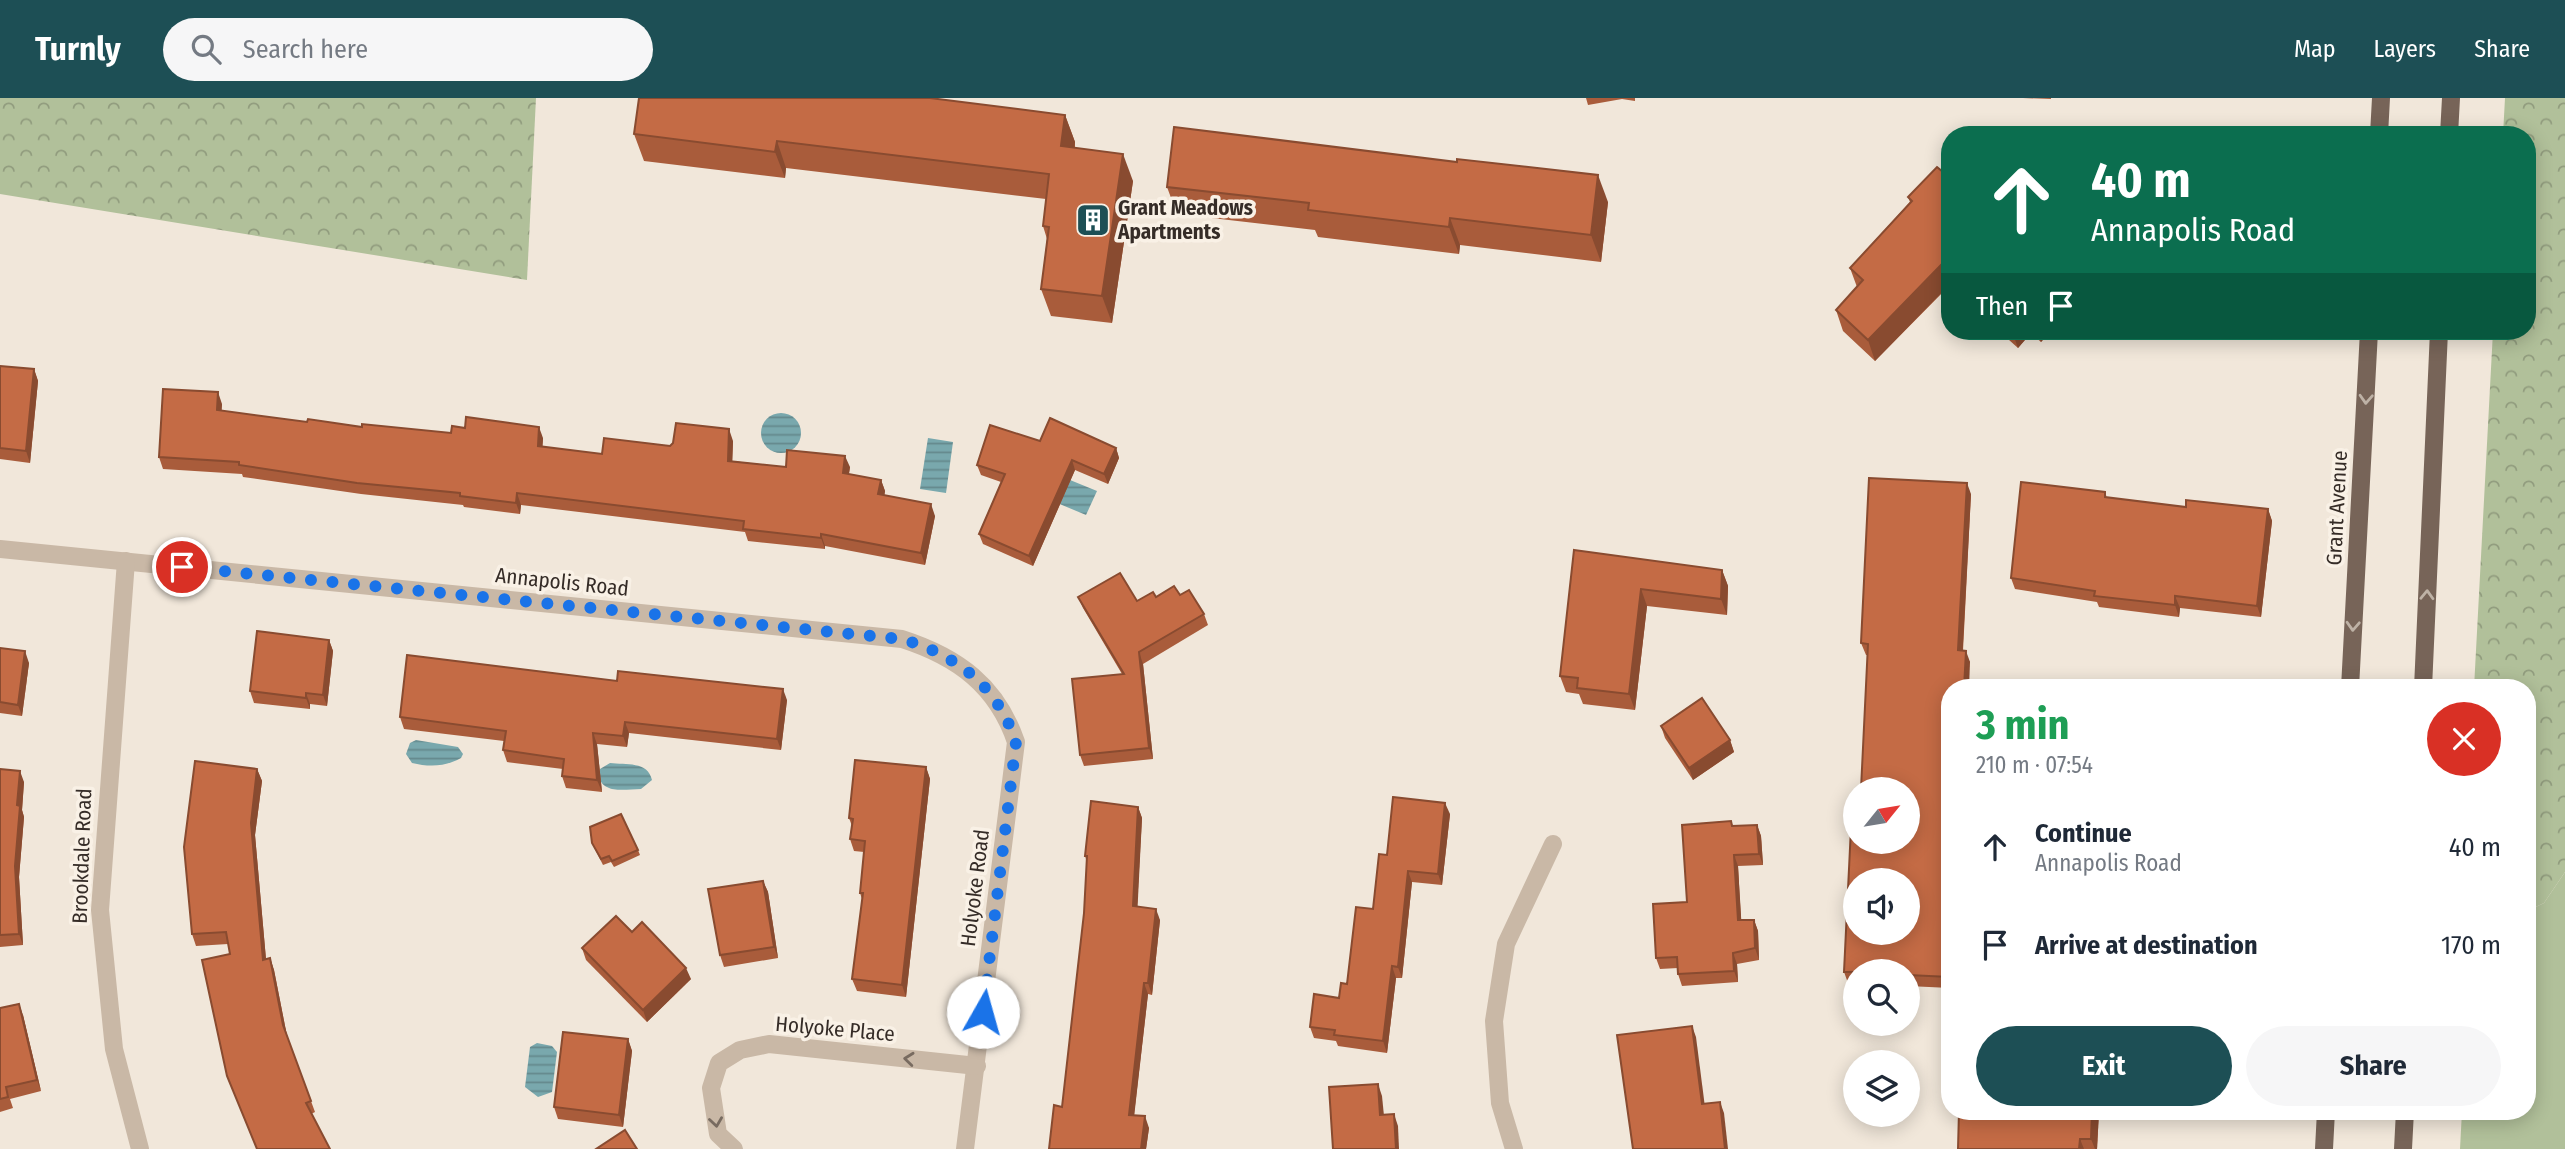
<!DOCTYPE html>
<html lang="en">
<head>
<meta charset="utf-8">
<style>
	:root { --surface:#fff; --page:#f6f6f7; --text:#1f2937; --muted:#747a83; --accent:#1d4f55 }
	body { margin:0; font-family:"Fira Sans Condensed",sans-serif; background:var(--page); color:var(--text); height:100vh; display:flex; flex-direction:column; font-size:26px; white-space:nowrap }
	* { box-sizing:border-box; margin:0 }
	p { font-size:23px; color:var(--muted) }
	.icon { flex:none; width:38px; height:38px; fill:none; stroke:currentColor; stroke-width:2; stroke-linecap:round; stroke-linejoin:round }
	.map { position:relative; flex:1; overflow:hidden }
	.details { position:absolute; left:1941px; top:581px; width:595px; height:441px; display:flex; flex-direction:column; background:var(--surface); border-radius:28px; box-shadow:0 4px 18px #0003 }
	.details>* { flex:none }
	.hud { position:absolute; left:1941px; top:28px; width:595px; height:214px; border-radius:28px; box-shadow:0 4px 18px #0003; background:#0b6e4f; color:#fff; overflow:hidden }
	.needle { width:46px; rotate:60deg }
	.buttons { position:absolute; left:1843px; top:679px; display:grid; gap:14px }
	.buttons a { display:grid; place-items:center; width:77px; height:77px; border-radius:50%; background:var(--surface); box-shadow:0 4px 18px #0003; font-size:35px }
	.pin { position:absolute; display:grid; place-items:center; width:60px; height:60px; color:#fff; margin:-30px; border:4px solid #fff; border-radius:50%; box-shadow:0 2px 7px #0007 }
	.me { position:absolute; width:77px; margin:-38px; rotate:7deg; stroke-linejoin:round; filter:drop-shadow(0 0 5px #0008) }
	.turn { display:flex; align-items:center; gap:24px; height:147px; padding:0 35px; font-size:32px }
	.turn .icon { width:91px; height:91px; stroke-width:2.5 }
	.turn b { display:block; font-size:49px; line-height:60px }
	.then { display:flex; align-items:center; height:66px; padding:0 35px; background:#0003; gap:14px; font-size:26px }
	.round { display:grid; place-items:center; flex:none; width:74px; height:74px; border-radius:37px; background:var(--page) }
	.summary { display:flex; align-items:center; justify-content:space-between; height:119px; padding:0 35px }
	h1 { font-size:42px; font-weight:700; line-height:52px; color:#1e9e55 }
	.primary-button { display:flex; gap:14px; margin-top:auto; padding:14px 35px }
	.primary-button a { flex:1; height:80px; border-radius:42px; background:var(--accent); color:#fff; font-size:28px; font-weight:700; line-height:80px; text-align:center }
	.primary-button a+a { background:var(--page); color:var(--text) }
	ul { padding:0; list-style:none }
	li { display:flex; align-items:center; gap:21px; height:98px; padding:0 35px }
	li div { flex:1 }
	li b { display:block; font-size:26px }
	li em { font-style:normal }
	header { display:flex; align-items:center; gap:42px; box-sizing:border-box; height:98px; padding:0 35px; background:var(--accent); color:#fff }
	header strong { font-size:33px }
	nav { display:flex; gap:38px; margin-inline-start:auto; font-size:24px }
	.search { width:490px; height:63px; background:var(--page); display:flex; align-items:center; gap:18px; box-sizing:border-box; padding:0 24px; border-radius:38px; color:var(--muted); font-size:26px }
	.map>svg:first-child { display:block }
	.grass { fill:#b1c09a }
	.forest { fill:url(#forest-crowns) }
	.water { fill:url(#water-rules) }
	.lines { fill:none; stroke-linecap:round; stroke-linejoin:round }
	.minor { stroke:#c9b8a6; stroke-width:18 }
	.major { stroke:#776458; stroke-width:18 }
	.wall { fill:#a95c3b }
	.shaded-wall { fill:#894b30 }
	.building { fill:#c46b45; stroke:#894b30; stroke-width:2; fill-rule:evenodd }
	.oneway { stroke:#beb2a6 }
	.oneway2 { stroke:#786b60 }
	.route { stroke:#1a73e8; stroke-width:12; stroke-dasharray:0 21.6 }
	.labels { text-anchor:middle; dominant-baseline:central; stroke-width:7; stroke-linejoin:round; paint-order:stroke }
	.poi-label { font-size:21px; font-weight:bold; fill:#352c27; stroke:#f9f1e6; text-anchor:start }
	.street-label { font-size:21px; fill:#352c27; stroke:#f9f1e6 }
</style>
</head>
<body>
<header>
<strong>Turnly</strong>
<div class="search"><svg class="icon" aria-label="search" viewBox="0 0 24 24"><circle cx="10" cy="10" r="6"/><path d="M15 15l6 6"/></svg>Search here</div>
<nav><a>Map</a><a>Layers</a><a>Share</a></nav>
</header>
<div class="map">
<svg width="2565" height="1051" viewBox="0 0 2565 1051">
	<defs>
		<pattern id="forest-crowns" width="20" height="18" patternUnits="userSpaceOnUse" patternTransform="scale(1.75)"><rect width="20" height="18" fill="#b1c09a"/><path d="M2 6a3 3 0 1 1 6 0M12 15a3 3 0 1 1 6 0" fill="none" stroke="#919c7e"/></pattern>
		<pattern id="water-rules" width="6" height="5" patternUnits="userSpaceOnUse" patternTransform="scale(1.75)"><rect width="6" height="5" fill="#79a8ad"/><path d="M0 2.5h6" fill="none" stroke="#64898d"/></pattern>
	</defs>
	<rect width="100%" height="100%" fill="#f1e7da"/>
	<polygon class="grass" points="2565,774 2565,1051 2460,1051 2462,1013 2527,1013 2527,813 2544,805"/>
	<g class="forest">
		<polygon points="0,0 536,0 527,182 0,96"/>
		<polygon points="2505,0 2565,0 2565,774 2544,805 2527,813 2527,590 2474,590 2493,233 2527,233 2527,37 2503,37"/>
	</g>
	<g class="water">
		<circle cx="781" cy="335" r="20"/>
		<polygon points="928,340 953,344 946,395 920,391"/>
		<polygon points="1048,373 1097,393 1086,417 1038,397"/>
		<path d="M416,642l42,7 5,7 -2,4c-16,9 -32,9 -49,5l-6,-9 4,-11z"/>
		<path d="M610,665c16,2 38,-2 42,17l-11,9c-16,0 -38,6 -43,-14l2,-6z"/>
		<polygon points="537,945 552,948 557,954 552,994 538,999 525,989 530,949"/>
	</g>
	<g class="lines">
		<g class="minor">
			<path d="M0,451l902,90c56,18 95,47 114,103l-51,407"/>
			<polyline points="126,463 100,812 114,951 140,1051"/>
			<polyline points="734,1051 718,1036 711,990 719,965 740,952 769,946 977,968"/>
			<polyline points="1514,1051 1500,1005 1494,923 1506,846 1553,746"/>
		</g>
		<g class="major">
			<polyline points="2379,37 2381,0"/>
			<polyline points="2449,37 2451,0"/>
			<polyline points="2350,590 2369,233"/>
			<polyline points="2423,590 2439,233"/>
			<polyline points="2324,1051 2326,1013"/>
			<polyline points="2403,1051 2405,1013"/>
		</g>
	</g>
	<g class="wall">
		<polygon points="1586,0 1635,0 1635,3 1622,1 1588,7"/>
		<polygon points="2023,0 2051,0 2051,1"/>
		<polygon points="1065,17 1075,44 1075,49 1133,83 1112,225 1051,218 1041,191 1047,141 1043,128 1046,101 786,70 785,80 644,63 634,36"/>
		<polygon points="1950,80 1950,187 1875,263 1843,233 1836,212 1857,189 1850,170 1910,104 1908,99"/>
		<polygon points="1167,89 1608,104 1601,164 1460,147 1459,156 1318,139 1315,132 1177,116"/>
		<polygon points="1999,233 2051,233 2041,244 2031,235 2018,250"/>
		<polygon points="0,268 34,271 38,283 30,365 0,361"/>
		<polygon points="222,306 221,313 307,324 362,329 543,340 542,349 602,356 670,348 733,343 732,363 786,369 850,369 849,376 881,382 885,393 884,397 935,418 925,467 825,448 825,451 748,443 745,434 521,407 520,416 464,409 463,407 361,396 243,379 242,376 163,371 159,359"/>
		<polygon points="1040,343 1116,350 1119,360 1108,386 1075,372 1033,468 983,446 979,436 1001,384 981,377 977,367"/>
		<polygon points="2105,394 2107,400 2186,409 2268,411 2272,423 2261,519 2180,510 2179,519 2099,509 2097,504 2015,491 2011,480"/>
		<polygon points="1971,396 1963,553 1970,564 1950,590 1950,890 1908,888 1908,873 1855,873 1855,886 1848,885 1844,874 1908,744 1867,557 1866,557 1861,545"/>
		<polygon points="1574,452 1722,472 1728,488 1727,517 1647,508 1635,612 1583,606 1579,596 1566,594 1560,578"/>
		<polygon points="1180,497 1204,516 1208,527 1143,566 1153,661 1084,668 1080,657 1122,576 1083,510 1078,499 1137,503 1156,499"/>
		<polygon points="329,542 333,553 327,608 310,606 310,611 254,605 250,593"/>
		<polygon points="0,550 29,565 22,618 0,615"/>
		<polygon points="617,583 787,602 781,652 629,635 627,649 597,646 602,694 566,690 562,678 563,671 507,664 503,652 504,643 404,631 400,619"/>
		<polygon points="1661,628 1730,642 1734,654 1693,682 1665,640"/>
		<polygon points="926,669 930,681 906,899 857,893 852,881 862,801 860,795 864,754 854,753 850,741 852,728 849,720"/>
		<polygon points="0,671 24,684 22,712 24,719 19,779 23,847 0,849"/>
		<polygon points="257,671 262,683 255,737 266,861 270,860 274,872 287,938 315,1014 311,1016 230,856 228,846 196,848 192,836"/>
		<polygon points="1138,709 1142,720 1137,809 1160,822 1152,897 1148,896 1134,1017 1149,1030 1146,1051 1049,1051 1062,1009 1084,815 1087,764 1085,758"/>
		<polygon points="1450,716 1442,787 1412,784 1402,880 1396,880 1387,955 1338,948 1336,943 1314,940 1310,929 1339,900 1347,886 1373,811 1387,757"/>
		<polygon points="1731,723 1733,728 1757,727 1761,738 1763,767 1738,768 1741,822 1754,822 1758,833 1759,862 1737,866 1738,884 1682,888 1678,876 1678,870 1660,871 1656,860"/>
		<polygon points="592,745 638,752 640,757 614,769 611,764 603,767"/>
		<polygon points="763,783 768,794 778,860 724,869 720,857"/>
		<polygon points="582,850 691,881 647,924 586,862"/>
		<polygon points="0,910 23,917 41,993 10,1001 13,1010 0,1014"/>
		<polygon points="628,941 632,953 623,1029 558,1021 554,1009"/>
		<polygon points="1959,1013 2099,1013 2097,1051 1958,1051"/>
	</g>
	<g class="shaded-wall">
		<polygon points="1065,17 1075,44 1071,75 1061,48"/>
		<polygon points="777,43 786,70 785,80 775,54"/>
		<polygon points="1123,56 1133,83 1112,225 1102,198"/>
		<polygon points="1598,77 1608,104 1601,164 1591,137"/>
		<polygon points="1450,120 1460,147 1459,156 1449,129"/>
		<polygon points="1942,166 1949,187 1875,263 1868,242"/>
		<polygon points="2012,233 2031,233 2031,235 2018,250"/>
		<polygon points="2037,233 2051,233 2041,244"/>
		<polygon points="34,271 38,283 30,365 26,353"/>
		<polygon points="218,294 222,306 221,324 217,312"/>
		<polygon points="539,329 543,340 542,360 538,348"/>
		<polygon points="729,331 733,343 732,374 728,363"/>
		<polygon points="1116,350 1119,360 1108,386 1104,376"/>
		<polygon points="845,358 850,369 847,386 843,375"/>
		<polygon points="1072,362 1075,372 1033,468 1029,458"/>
		<polygon points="881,382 885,393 883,408 878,396"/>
		<polygon points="1967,385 1971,396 1962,564 1958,552"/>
		<polygon points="517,395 521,407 520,416 516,405"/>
		<polygon points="931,406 935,418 925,467 921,455"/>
		<polygon points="2268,411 2272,423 2261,519 2257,508"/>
		<polygon points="821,436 825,448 825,451 821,440"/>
		<polygon points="1722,472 1728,488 1727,517 1721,501"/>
		<polygon points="1641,491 1647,508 1635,612 1629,596"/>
		<polygon points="2175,498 2180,510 2179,519 2175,507"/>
		<polygon points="329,542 333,553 327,608 323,597"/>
		<polygon points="25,553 29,565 22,618 18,607"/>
		<polygon points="1966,553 1970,564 1969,590 1964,590"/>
		<polygon points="1139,554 1143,566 1153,661 1149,650"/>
		<polygon points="783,591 787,602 781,652 777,641"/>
		<polygon points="306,595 310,606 310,611 306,600"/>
		<polygon points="625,624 629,635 627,649 623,638"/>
		<polygon points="593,635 597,646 602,694 597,682"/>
		<polygon points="1730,642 1734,654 1693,682 1689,670"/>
		<polygon points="926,669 930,681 906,899 902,887"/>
		<polygon points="257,671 262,683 255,737 267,873 263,862 251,725"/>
		<polygon points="20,673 24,684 22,712 24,719 19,779 23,847 19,836 15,768 17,707"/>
		<polygon points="1445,705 1450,716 1442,787 1438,776"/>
		<polygon points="1138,709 1142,720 1137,820 1133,808"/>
		<polygon points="1757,727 1761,738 1763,767 1759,756"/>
		<polygon points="1950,738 1950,801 1947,794"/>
		<polygon points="1734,757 1738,768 1742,834 1738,822"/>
		<polygon points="1408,773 1412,784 1402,880 1398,869"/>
		<polygon points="763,783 768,794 778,860 774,849"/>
		<polygon points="1156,811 1160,822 1152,897 1148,885"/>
		<polygon points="1754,822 1758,833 1759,862 1755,850"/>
		<polygon points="1733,855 1737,866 1738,884 1734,873"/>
		<polygon points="270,860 274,872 287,938 283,927"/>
		<polygon points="1392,868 1396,880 1387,955 1383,943"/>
		<polygon points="686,870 691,881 647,924 643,912"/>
		<polygon points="1144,885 1148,896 1133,1028 1129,1017"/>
		<polygon points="19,906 23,917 41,993 37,982"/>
		<polygon points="1692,928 1696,939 1706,1017 1702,1006"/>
		<polygon points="628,941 632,953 623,1029 619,1017"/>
		<polygon points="1378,986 1382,998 1385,1028 1380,1017"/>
		<polygon points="1720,1004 1724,1015 1728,1051 1725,1051"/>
		<polygon points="2092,1013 2099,1013 2097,1051 2095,1051 2091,1041"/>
		<polygon points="1394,1016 1398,1028 1399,1051 1396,1051"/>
		<polygon points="1145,1018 1149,1030 1146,1051 1141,1051"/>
		<polygon points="2080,1041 2084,1051 2079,1051"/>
	</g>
	<g class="building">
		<polygon points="639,0 930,0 1065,17 1061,48 1123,56 1102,198 1041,191 1049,129 1043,128 1049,76 777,43 775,54 634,36"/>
		<polygon points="1174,29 1457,64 1457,61 1598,77 1591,137 1450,120 1449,129 1308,112 1309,105 1167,89"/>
		<polygon points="1937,69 1950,80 1950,173 1942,166 1868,242 1836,212 1863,182 1850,170 1912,103 1908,99"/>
		<polygon points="0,268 34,271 26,353 0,350"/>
		<polygon points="163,291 218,294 217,312 307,324 308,321 362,329 362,326 451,335 452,328 465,330 466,319 539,329 538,348 602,356 604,340 670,348 673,345 676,325 729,331 728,363 786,369 787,352 845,358 843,375 881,382 878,396 931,406 921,455 821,436 821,440 743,431 744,423 517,395 516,405 460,398 460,395 357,385 239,367 239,364 159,359"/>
		<polygon points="1050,320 1116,350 1104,376 1072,362 1029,458 979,436 1005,376 977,367 990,327 1040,343"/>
		<path d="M1869,380l98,5 -9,167 8,1 -2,37h-14v148l-3,56h3v85l-42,-2v-4l-64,1 8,-165h3v35h53v-53h-47l7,-145 -7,-1zM1855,782h53v53h-53z"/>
		<polygon points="2021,384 2105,394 2105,399 2186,409 2186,402 2268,411 2257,508 2175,498 2175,507 2094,498 2095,493 2011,480"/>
		<polygon points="1574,452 1722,472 1721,501 1641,491 1629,596 1577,590 1578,580 1560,578"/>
		<polygon points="1120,475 1137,503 1153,494 1156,499 1174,488 1180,497 1189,492 1204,516 1139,554 1149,650 1080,657 1072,581 1124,576 1078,499"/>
		<polygon points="257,533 329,542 323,597 306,595 306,600 250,593"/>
		<polygon points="0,550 25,553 18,607 0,604"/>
		<polygon points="407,557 617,583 618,573 783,591 777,641 625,624 623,638 593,635 597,682 562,678 564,661 503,652 506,633 400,619"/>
		<polygon points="1702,600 1730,642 1689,670 1661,628"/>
		<polygon points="855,662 926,669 902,887 852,881 863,795 860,795 865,743 850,741 853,721 849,720"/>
		<polygon points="195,663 257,671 251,725 263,862 270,860 283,927 311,1003 306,1005 330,1051 257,1051 227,978 202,862 230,856 226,834 192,836 184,749"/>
		<polygon points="0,671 20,673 17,707 20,708 15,768 19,836 0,837"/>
		<polygon points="1393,699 1445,705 1438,776 1408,773 1398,869 1392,868 1383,943 1334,937 1335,932 1310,929 1314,896 1339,900 1341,885 1347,886 1356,809 1373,811 1379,756 1387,757"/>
		<polygon points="1091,703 1138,709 1133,808 1156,811 1148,885 1144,885 1129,1017 1145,1018 1141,1051 1049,1051 1054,1007 1062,1009 1084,815 1087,758 1085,758"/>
		<polygon points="621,716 638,752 612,763 609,758 601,761 592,745 590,729"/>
		<polygon points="1731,723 1732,728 1757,727 1759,756 1734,757 1738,822 1754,822 1755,850 1733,855 1734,873 1678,876 1677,859 1656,860 1653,806 1687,804 1682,727"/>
		<polygon points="763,783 774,849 720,857 708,791"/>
		<polygon points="616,818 632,834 642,824 686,870 643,912 582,850"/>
		<polygon points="19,906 37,982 6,989 8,999 0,1001 0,910"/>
		<polygon points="1692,928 1702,1006 1720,1004 1725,1051 1633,1051 1617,937"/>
		<polygon points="563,934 628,941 619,1017 554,1009"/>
		<polygon points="1378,986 1380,1017 1394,1016 1396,1051 1333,1051 1329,989"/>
		<polygon points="1959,1013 2092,1013 2091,1041 2080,1041 2079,1051 1958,1051"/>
		<polygon points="625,1032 637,1051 596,1051"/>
	</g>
	<defs><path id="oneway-chevron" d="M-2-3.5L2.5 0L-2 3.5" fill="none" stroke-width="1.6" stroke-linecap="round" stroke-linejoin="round" transform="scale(1.75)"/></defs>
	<g class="oneway">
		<use href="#oneway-chevron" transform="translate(2366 301) rotate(93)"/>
		<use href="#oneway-chevron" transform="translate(2427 497) rotate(-88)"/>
		<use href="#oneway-chevron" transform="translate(2353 528) rotate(93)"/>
	</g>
	<g class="oneway2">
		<use href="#oneway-chevron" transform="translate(909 961) rotate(-174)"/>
		<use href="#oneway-chevron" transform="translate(716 1024) rotate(82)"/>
	</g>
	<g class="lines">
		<path class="route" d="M182,469l720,72c56,17 95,47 114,103l-33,270"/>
	</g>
	<defs>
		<g id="building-square" transform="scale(1.75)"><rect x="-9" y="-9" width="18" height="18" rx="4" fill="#1d4f55" stroke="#f9f1e6"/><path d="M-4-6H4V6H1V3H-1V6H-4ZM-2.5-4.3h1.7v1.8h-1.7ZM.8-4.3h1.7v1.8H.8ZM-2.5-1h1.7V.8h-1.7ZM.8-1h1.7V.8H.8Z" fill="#fff"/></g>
	</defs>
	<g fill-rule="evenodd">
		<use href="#building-square" x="1093" y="122"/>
	</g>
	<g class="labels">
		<g class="poi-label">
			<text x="1118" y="110">Grant Meadows<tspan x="1118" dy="24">Apartments</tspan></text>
		</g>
		<g class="street-label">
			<text transform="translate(2337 410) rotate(-87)">Grant Avenue</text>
			<text transform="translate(562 484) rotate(6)">Annapolis Road</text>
			<text transform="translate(82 758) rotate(-88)">Brookdale Road</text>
			<text transform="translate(975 790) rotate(-83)">Holyoke Road</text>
			<text transform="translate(835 931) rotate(5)">Holyoke Place</text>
		</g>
	</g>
</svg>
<div class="buttons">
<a><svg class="needle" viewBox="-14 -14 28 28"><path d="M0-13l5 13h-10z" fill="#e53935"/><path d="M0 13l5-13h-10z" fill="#747a83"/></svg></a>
<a><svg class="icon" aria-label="sound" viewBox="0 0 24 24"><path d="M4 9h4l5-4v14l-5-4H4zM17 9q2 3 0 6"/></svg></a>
<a><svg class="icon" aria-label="search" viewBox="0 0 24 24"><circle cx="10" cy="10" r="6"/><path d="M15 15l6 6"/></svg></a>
<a><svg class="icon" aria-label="layers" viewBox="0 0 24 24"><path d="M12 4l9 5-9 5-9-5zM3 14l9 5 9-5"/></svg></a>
</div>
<div class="pin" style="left:182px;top:469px;background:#d93025"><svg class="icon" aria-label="arrive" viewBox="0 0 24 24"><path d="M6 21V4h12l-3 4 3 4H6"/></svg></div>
<svg class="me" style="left:983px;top:914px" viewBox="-20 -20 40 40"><circle r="19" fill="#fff"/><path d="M0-13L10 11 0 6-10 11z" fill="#1a73e8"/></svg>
<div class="hud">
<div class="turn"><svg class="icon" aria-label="ahead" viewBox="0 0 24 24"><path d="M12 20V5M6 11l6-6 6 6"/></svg><div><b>40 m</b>Annapolis Road</div></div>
<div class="then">Then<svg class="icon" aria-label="arrive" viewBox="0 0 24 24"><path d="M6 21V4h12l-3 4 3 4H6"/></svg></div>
</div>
<section class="details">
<div class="summary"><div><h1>3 min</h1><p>210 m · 07:54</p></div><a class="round" style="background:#d93025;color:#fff"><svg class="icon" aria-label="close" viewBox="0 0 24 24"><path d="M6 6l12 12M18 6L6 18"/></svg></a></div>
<ul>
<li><svg class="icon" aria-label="ahead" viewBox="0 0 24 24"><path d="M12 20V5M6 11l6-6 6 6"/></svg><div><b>Continue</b><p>Annapolis Road</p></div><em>40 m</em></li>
<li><svg class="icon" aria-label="arrive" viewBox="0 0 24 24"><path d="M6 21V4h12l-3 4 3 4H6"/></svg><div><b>Arrive at destination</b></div><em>170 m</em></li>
</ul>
<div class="primary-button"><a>Exit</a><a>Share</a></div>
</section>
</div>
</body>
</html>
